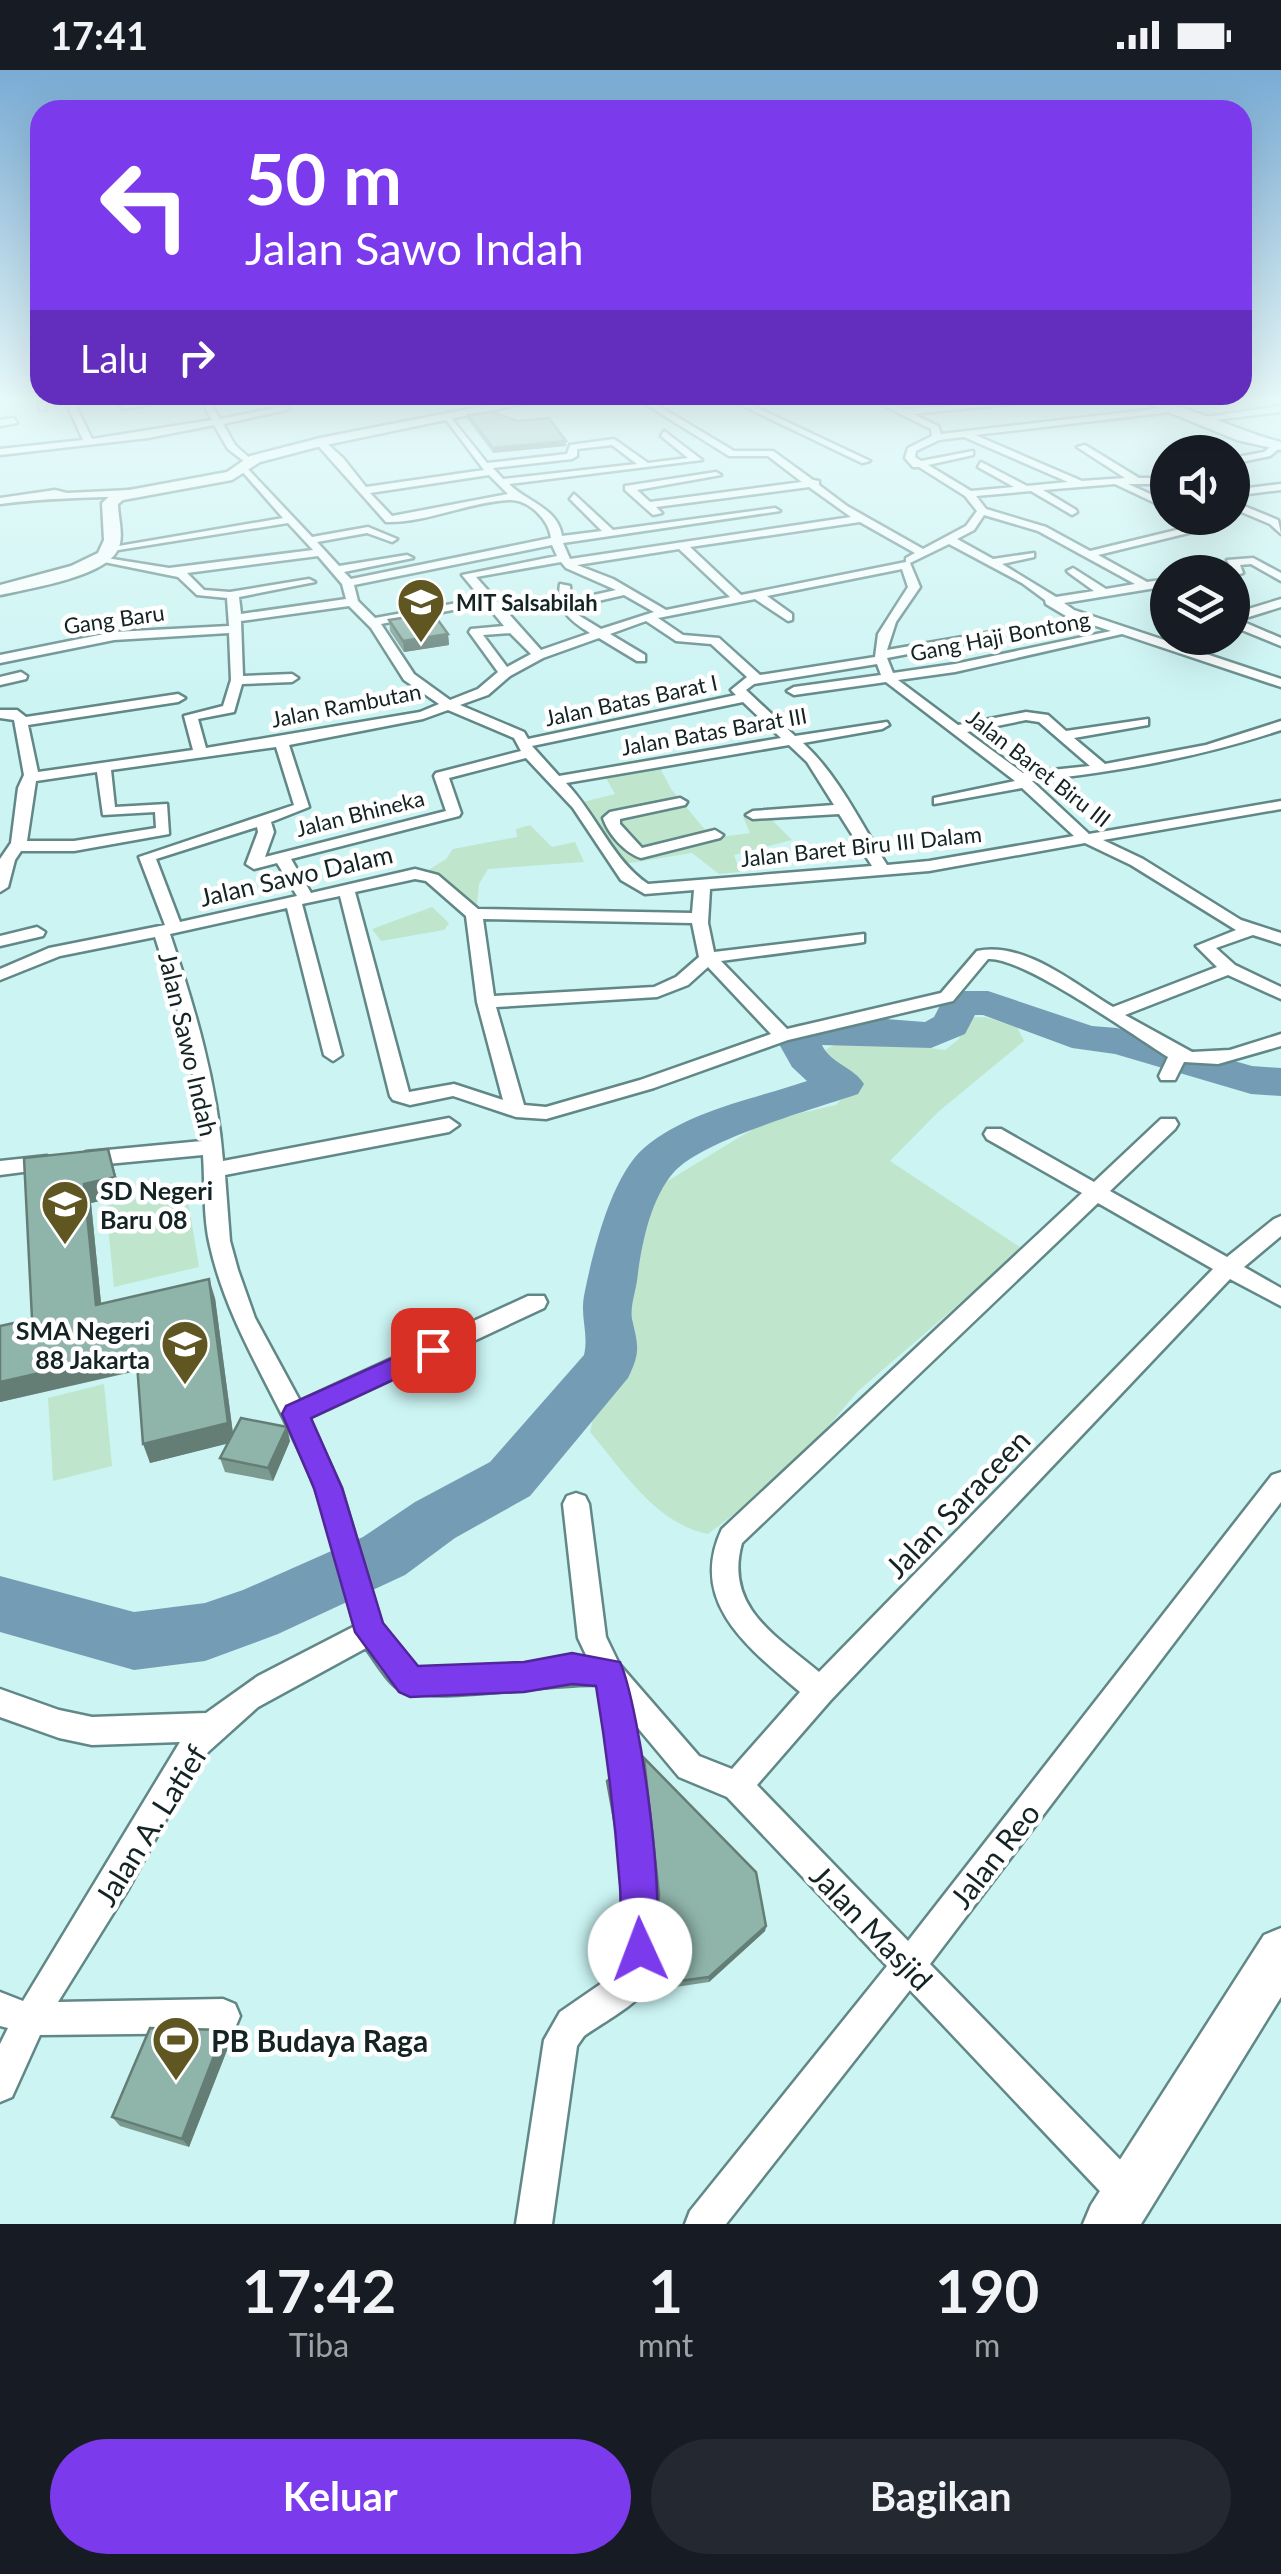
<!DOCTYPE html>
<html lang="id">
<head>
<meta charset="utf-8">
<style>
	:root { --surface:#171b24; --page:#242831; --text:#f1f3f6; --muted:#9ea1a6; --accent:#7c3aed }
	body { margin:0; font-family:Lato,sans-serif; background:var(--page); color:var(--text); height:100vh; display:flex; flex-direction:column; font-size:38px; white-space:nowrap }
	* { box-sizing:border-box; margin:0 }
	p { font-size:32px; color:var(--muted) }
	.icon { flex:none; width:55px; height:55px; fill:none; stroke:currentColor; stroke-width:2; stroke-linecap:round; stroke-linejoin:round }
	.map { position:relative; height:2154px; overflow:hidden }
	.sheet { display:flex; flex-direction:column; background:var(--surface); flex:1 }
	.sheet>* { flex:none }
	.guide { position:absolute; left:30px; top:30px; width:1222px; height:305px; border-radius:30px; box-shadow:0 10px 40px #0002; background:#7c3aed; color:#fff; overflow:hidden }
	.buttons { position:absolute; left:1150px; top:365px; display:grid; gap:20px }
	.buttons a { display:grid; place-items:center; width:100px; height:100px; border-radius:50%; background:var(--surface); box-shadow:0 10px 40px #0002; font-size:50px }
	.pin { position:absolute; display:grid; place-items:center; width:85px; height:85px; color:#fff; margin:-42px; border-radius:20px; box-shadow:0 5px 15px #0006 }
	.me { position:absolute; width:110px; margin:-55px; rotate:358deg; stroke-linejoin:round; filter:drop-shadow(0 0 8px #0008) }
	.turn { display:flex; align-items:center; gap:35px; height:210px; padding:0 50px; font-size:45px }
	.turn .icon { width:130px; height:130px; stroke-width:2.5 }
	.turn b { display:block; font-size:70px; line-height:85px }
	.then { display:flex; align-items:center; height:95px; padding:0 50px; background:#0003; gap:20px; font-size:38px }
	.eta { display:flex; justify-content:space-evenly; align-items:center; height:170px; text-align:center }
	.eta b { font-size:60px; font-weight:700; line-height:70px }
	.button { display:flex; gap:20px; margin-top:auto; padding:20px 50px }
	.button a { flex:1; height:115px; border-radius:60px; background:var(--accent); color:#fff; font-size:40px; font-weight:700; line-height:115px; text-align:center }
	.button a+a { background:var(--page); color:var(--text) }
	.status { display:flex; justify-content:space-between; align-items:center; height:70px; padding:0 50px; background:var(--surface); direction:ltr }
	.status svg { height:28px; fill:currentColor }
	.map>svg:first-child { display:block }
	.green { fill:#bfe6cd }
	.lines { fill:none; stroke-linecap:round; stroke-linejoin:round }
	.river { fill:#749db5; fill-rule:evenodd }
	.street-casing { stroke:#618786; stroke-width:5 }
	.secondary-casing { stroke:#618786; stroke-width:5 }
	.street { fill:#fff; fill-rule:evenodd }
	.secondary { fill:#fff; fill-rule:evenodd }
	.wall { fill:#7b9b91 }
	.shaded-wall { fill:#647e76 }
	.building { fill:#8fb4a9; stroke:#647e76; stroke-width:2.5 }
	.route { fill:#7c3aed; stroke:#51269a; stroke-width:2.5 }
	.labels { text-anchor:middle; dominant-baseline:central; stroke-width:9; stroke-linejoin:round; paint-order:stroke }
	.far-poi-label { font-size:22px; font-weight:bold; fill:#142323; stroke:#fff; text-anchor:start }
	.far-street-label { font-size:22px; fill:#142323; stroke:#fff }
	.street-label { font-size:25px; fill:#142323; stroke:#fff }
	.poi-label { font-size:25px; font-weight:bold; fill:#142323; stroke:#fff; text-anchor:start }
	.near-street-label { font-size:30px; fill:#142323; stroke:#fff }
	.near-poi-label { font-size:30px; font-weight:bold; fill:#142323; stroke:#fff; text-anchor:start }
</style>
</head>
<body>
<div class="status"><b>17:41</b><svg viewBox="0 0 49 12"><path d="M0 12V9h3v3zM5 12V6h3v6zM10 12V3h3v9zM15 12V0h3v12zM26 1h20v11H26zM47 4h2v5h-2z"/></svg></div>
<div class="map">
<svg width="1281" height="2154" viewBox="0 0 1281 2154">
	<rect width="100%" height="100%" fill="#cbf4f3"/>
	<g class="green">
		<polygon points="659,696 671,719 712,768 750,763 743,747 765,743 792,770 734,785 740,802 719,804 692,783 624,794 575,734 615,724 606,708"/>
		<polygon points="530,755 552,777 575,772 584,792 488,799 479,814 477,835 462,839 443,829 422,804 446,789 453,779 517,767 516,759"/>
		<polygon points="432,837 449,853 444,860 381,871 372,859"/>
		<path d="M985,947l32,10 7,14 -86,71 -48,49 133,88 -165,142 -66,79 -84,64c-53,-11 -84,-62 -118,-102l5,-22 17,-27 36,-164 13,-34 105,-64 70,-16 15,-16 -21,-13 -12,-21c30,-27 89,-9 127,-5l14,-11 5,-21z"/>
		<polygon points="186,1118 199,1197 114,1217 106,1136"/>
		<polygon points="104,1314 112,1396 53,1411 48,1328"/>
	</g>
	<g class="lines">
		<path class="river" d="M960,921h28l104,35 25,2 135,38 29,2v28l-30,-2 -136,-40 -43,-6 -89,-33h-8l-10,19 -34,14 -109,-3c9,19 32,22 42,39l-6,10c-44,15 -156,46 -184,78 -24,27 -33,75 -37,109 -2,12 -7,27 -5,38 6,26 9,33 -4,59l-98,118 -75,42 -50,37 -127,59 -73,27 -71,9 -134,-38v-56l134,36 71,-9 38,-13 120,-53 52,-35 75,-40 94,-107c5,-21 -4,-37 0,-59 8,-41 27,-120 60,-148 43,-37 110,-49 163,-67l-15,-14 -13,-23 17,-20 77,-6 52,4 9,-5 12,-23z"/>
		<g class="street-casing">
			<g id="street">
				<polygon points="38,332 46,332 46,340 40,340"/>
				<polygon points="66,332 74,332 92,369 212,350 202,332 210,332 220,349 286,336 290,339 223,354 235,375 254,392 249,395 228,379 214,355 148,368 0,385 0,379 83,370"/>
				<polygon points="138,332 162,332 124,339 120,336"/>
				<path d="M642,332h10l82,49h39l40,29 6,1v4l28,21 76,43 43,-23 11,-15 -12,-15 -46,-29h-6l-8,-9 3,-10 24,-12 -1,-7 -54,-27h10l16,7 124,-7 -114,12 25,12 3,8 232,-27 -3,5 -195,23 107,46 43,-3 -48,-31 8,-2 54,33h29v6h-40l40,18v7l-53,-25 -72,6 33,20 1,2 -5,3 -41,-24 -55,5 10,13 60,18 44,24 107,-26 -7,-7h11l8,6v4l-111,27 49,27 21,-3v7l-104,17 10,7 207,69v8l-159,-53 -167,38 -57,8 60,45 68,-13 22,3 18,16 82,-12v6l-74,13 31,26 101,-19 75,-24v9c-84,28 -161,41 -249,51l57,53 192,-33v8l-178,31 40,19 98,61 40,13v11l-28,-9 -37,13 19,17 46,22v12l-53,-24 -103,40 67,37 38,-2 51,-16v12l-63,18 -34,-2 -9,18h-14l-2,-4 9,-19c-34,-21 -146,-101 -180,-98l-35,42 -165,39 -134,48 -108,31 -30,-2 -63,-21 -43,9 -17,-5 -3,-4 -50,-200 -38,8 40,151 -9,6 -9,-6 -37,-147 -117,26c25,74 47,149 53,227l226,-43 10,7 -10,7 -224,43 5,66 8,29 17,48 45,83 228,-105h16l3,6 -3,6 -235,110 32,70 41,138 35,42 107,-4 48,-8 15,1 -9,-19 -15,-134 4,-8 9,-3 9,3 4,8 17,133 13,27 80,92 33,13 68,-77c-50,-43 -113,-89 -78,-163l360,-336 -95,-54 -3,-5 3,-5h14l93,53 67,-63h14l3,5 -3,5 -65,62 117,66 47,-38 7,-3v20l-37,31 37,21v18l-51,-27 -400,422 -73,84 151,156 364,-466 9,-3v30l-351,462 209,215 5,13 -5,13 -13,5 -13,-5 -203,-215 -184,234h-41l5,-13 197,-245 -160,-169 -48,-20 -46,-55c9,56 39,221 12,268 -9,15 -46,35 -61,46l-7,10 -25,178h-36l28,-184 16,-28 58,-40c19,-93 -5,-195 -20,-287 -41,-4 -178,24 -203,1 -11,-10 -20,-26 -29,-38l-108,59 -50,45 -26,38 -55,101 -69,111 165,-3 12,5 5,12 -5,12 -12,5 -183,2 -28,62 -12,5v-58l8,-16 -8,-2v-34l23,9 157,-259 -88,3 -33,-7 -59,-21v-28l59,21 33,7 114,-4 52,-37 97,-50c-14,-46 -23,-96 -41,-141 -31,-81 -85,-154 -104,-239 -7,-29 -5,-63 -7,-91l-117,11 -10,-7 10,-7 116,-11c-4,-69 -26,-138 -47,-204l-95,19 -60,24v-11l49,-21 116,-23 -26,-68 155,-52 -18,-58 -165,23 4,37 52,-3 2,30 -95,17h-53l-6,9 -7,27 -8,5v-33l11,-16 7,-55 6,-13 -10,-55 -14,-2v-8h17l9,7 152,-23 7,4 -7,4 -150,23 10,47 155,-22 -9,-34 39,-10 8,-26 -2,-47 -115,7 -114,23v-8l114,-23 115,-6 -2,-28 -30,-3 -19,-18 -84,-17 6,-3 69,11 144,-18 -25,-27 -176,28 -5,-3 176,-30 -42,-48 3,-5 68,72 56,-10 29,12 -5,3 -25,-9 -50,9 22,24 68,-11 6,3 -69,14 7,7 200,-41c-2,-18 -22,-39 -42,-38 -41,2 -82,23 -123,22l-71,-80 8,-2 20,18 23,29 118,-17 -40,-53 4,-3 39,49 80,-9 3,-9 44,-6 34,24 40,-5 -27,-22 3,-5 38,29 -193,24c18,18 49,24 53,52l40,-5 -32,-32 4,-5 39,36 162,-22 5,3 -217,32 7,16 281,-42 -42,-30 -153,20 6,6 -9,2 -28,-25v-4l91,-14 5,3 -84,15 13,12 152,-20 -34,-26h-39zM963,367h1l104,45 -41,4 -46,-24 -3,5 36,20 -43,4 -43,-26 45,-10v-4l-52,10 -6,-4 1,-6 23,-11zM612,375l25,19 -134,15 -10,-11 79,-9 5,-3v-7zM489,405l19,19 -116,22 -22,-23zM984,445l54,16 97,53 -29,5 -33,-21 -6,3 2,2 25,18 -38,6 -54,-33 32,-7v-4l-41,6 -36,-20 17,-9zM860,452l55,31 -9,5v4l-165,33 -51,-48zM949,474l73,39 23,17 1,4 20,12 45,15 -156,33 -62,9 -6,-15 146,-28 -6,-4 -140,24 9,-28 24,-35 -10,-24zM552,475l5,11 -95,19 42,51 -33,3 -2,3 29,40 -20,17 -28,11 -36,-26 -33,-50 87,-17v-6l-93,17 -17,-17 -4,-16zM679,479l51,48 -64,13 -53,-31 -36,-14zM318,486l24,28 4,15 -105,15 -2,-17 76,-15 -6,-3 -79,13 -26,-2 -17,-17zM561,492l5,6 50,22 -45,10 -1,-14 -10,-2c-4,25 9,36 30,49l-49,17 -65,-73zM902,499l6,18 -30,47 -3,23 -115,18 -41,-37 -36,-3 -25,-17 97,-19 33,22 4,-1v-6l-25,-18zM624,525l30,17 -53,17 -23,-14 -6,-8zM349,536l22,22 33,52 35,24 -19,8 -214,36 -8,-29 36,-7 8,-28 50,-2 6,-4 -6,-4 -49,2 -2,-55zM646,551l30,20 35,3 36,33 -16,13 5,5 -208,44 -4,-7 -64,-27 28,-10 22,-19 33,-18 56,-20 38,23h8v-6l-35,-21zM510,563l21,21 -24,13 -24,-32zM877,594l4,11 -87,12 -7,4 7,4 92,-13 129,99 -81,17v6l88,-16 52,48 -145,25 -42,4c-26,-41 -48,-89 -84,-122l79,-14 7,-4 -2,-3 -92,14 -49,-46 8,-6zM743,632l38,36 -222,38 -27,-30zM448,640l66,28 7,13 -85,22 -2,3 12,35 -181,46 9,-25 -3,-10 38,-15 -20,-62 134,-26zM1026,650l13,2 51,44 -67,7 -56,-41zM789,675l18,17 27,43 -81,6 -7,4 7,4 86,-5 33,52 -224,18c-35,-23 -52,-70 -82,-101zM526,688l47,50 48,72 24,14 49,-4 -2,23 -214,-4 -40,-34 -23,-6 -104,24 -20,-34 168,-43 2,-3 -12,-35zM97,702l6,43 52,-3 1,16 -82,13h-47l9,-60zM257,757l1,5 -12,32 8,5 23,-6 20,33 -117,26 -24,-63zM1085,773l46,22 105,65 -40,16 21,21 -104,40c-39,-23 -88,-66 -136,-56l-36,42 -154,36 -66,-68 137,-18 6,-1v-8l-150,18 -6,-29 2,-34 219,-18zM415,809l11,2 40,35 11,86 26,98 -49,-16 -45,8 -54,-200zM483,849l209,4 7,34 -23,20 -22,10 -160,9zM708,897l63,67 -131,46 -94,27 -22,-2 -28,-98 161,-10 31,-12zM1098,1133l115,66 -394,403c-43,-36 -95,-65 -77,-129z"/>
				<polygon points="735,332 745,332 870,391 862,393"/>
				<polygon points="1281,336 1281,342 1197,352 1192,349"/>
				<polygon points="14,348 17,353 0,356 0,350"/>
				<polygon points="1275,373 1281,373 1281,377 1270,386 1232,394 1232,388 1264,382"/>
				<polygon points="1281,414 1281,420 1232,426 1232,420"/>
				<path d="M55,420l12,3 63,-3 5,3 -5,3c-44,2 -86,2 -130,8v-6z"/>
				<polygon points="1232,431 1278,450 1281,464 1270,454 1232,438"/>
				<polygon points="1253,488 1281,503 1281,511 1251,494 1240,495 1243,503 1232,506 1232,502 1227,502 1232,500 1227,490"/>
				<polygon points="1281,529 1281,537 1239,550 1281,568 1281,576 1232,556 1232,544"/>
				<polygon points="21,602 27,606 26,609 0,615 0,607"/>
				<path d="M680,728l7,4 -2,3 -65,14v5l22,24 73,-18 8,5 -3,3 -79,20c-16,-5 -33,-24 -38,-40l7,-6z"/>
				<polygon points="37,857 45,862 43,866 0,876 0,866"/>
				<polygon points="47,1086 57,1093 54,1098 0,1105 0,1091"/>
			</g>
		</g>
		<g class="secondary-casing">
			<g id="secondary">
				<path d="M505,332h26l-210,44 -61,16 -28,18 -109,20 -5,4c0,15 7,34 -1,47 -14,26 -89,38 -117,44v-10l71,-19 27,-13 6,-13 -2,-37 11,-10 114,-21 23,-16 70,-18z"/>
				<path d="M1144,332c42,0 94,30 137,40v8l-44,-10z"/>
				<polygon points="1281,1858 1281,1927 1141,2154 1083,2154 1091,2135 1264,1865"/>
			</g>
		</g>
		<use href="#street" class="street"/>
		<use href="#secondary" class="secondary"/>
	</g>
	<g class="wall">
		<polygon points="468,345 566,371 566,376 493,383 468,350"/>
		<polygon points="389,550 448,564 449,575 404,582 390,561"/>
		<polygon points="108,1079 122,1126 91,1133 101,1233 215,1228 233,1363 290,1371 273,1411 225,1402 220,1388 228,1373 150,1393 137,1301 0,1332 32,1249"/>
		<polygon points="644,1694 766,1856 765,1861 709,1912 649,1921 649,1915 656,1892 659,1829"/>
		<polygon points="224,1960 231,1970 189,2077 120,2056 112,2047"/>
	</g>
	<g class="shaded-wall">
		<polygon points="566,371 566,376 493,383 493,378"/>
		<polygon points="448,564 449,575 404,582 403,571"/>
		<polygon points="108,1079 122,1126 91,1133 103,1253 96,1235 84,1114"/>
		<polygon points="209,1209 215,1228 234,1372 150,1393 143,1374"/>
		<polygon points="136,1281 143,1299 0,1332 0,1312"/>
		<polygon points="287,1357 290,1371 273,1411 268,1398"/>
		<polygon points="766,1856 765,1861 709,1912 709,1907"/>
		<polygon points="224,1960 231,1970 189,2077 182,2069"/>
	</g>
	<g class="building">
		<polygon points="492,342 518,351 549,348 566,371 493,378 468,345"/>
		<polygon points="433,543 448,564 403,571 389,550"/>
		<polygon points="108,1079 115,1107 84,1114 96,1235 209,1209 228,1353 143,1374 136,1281 0,1312 0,1256 32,1249 24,1088"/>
		<polygon points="241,1348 287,1357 268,1398 220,1388"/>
		<polygon points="644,1688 756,1802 766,1856 709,1907 649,1915 656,1892 659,1824"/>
		<polygon points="611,1708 619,1777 607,1711"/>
		<polygon points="150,1958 224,1960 182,2069 112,2047"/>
	</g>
	<linearGradient id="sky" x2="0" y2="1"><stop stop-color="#79abd4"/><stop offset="0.52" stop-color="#e8fafa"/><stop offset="1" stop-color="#e8fafa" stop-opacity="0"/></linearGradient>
	<rect width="1281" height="633" fill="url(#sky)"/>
	<path class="route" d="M433,1270l9,3 4,7 -4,7 -131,61 31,70 41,135 35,43 106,-4 48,-9 48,9c20,45 50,259 32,301l-12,6 -13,-6c-10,-24 -5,-51 -7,-76 -5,-68 -13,-134 -24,-201l-24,-2 -48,8 -114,5 -11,-5 -44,-60 -41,-144 -32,-74 4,-8z"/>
	<defs>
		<g id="school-pin" transform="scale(2.5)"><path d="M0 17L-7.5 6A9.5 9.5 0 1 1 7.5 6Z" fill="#605622" stroke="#fff"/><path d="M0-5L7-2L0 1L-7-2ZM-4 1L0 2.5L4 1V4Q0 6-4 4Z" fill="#fff"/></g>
		<g id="stadium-pin" transform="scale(2.5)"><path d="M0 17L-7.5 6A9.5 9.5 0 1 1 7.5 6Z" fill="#605622" stroke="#fff"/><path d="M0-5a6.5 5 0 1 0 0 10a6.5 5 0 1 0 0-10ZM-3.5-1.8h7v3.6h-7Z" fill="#fff"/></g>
	</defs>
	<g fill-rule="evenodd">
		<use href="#school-pin" x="421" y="532"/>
		<use href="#school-pin" x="65" y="1134"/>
		<use href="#school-pin" x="185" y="1274"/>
		<use href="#stadium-pin" x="176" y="1970"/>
	</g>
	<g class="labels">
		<g class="far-poi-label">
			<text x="456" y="532">MIT Salsabilah</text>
		</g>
		<g class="far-street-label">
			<text transform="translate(114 549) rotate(-8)">Gang Baru</text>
			<text transform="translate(1000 566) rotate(-11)">Gang Haji Bontong</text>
			<text transform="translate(631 630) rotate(-12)">Jalan Batas Barat I</text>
			<text transform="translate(346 635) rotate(-11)">Jalan Rambutan</text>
			<text transform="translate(714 661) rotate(-10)">Jalan Batas Barat III</text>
			<text transform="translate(1039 698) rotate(38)">Jalan Baret Biru III</text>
			<text transform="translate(360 743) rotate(-14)">Jalan Bhineka</text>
			<text transform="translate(861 776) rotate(-6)">Jalan Baret Biru III Dalam</text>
		</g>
		<g class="street-label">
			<text transform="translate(296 805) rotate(-13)">Jalan Sawo Dalam</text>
			<text transform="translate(189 974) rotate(77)">Jalan Sawo Indah</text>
		</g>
		<g class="poi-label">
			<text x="100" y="1120">SD Negeri<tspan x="100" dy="29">Baru 08</tspan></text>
			<text x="150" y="1260" text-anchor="end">SMA Negeri<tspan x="150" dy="29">88 Jakarta</tspan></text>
		</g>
		<g class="near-street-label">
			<text transform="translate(957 1433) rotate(-46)">Jalan Saraceen</text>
			<text transform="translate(150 1755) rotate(-58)">Jalan A. Latief</text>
			<text transform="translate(994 1785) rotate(-52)">Jalan Reo</text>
			<text transform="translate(872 1857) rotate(46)">Jalan Masjid</text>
		</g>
		<g class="near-poi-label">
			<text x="211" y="1970">PB Budaya Raga</text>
		</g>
	</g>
</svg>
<div class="buttons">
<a><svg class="icon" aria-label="sound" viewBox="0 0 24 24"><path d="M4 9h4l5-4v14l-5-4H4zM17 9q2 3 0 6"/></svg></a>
<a><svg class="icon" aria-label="layers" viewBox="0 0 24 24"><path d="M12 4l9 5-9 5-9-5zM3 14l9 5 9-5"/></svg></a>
</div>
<div class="pin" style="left:433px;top:1280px;background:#d93025"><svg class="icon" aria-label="arrive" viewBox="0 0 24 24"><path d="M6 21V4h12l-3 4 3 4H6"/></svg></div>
<svg class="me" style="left:640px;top:1880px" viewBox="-20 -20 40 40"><circle r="19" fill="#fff"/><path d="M0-13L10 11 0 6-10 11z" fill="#7c3aed"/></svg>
<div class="guide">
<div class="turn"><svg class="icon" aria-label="left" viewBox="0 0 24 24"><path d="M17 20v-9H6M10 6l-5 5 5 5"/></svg><div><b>50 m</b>Jalan Sawo Indah</div></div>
<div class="then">Lalu<svg class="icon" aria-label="right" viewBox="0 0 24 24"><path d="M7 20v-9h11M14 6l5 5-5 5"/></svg></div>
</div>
</div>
<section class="sheet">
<div class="eta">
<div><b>17:42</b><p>Tiba</p></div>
<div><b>1</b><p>mnt</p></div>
<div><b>190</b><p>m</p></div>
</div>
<div class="button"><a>Keluar</a><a>Bagikan</a></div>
</section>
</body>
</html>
